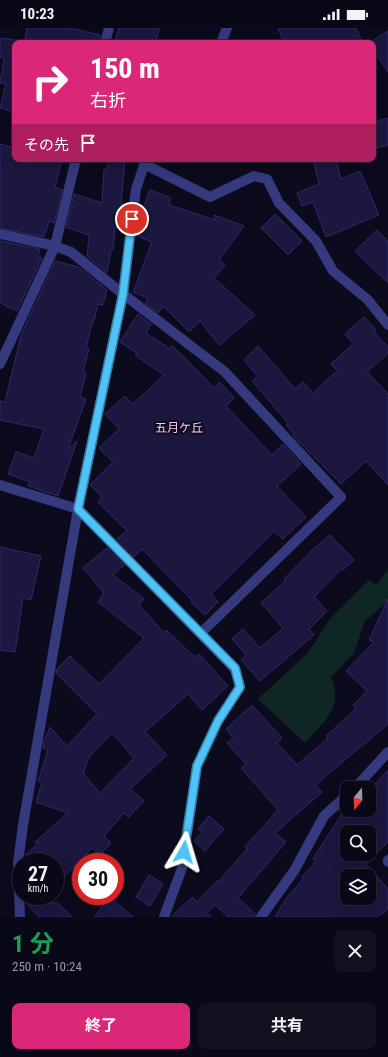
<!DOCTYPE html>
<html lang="ja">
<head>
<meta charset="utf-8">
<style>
	:root { --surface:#090816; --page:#12111f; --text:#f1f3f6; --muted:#999aa1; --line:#292935; --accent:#db2777 }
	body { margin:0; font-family:"Roboto Condensed","Noto Sans JP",sans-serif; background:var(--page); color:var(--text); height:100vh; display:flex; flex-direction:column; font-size:15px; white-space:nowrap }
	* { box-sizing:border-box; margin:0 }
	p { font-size:13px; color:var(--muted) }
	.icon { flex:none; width:22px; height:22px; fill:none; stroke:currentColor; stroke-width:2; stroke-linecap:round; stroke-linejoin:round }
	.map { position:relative; height:889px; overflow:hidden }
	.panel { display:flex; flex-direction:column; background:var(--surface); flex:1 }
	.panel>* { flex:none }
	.hud { position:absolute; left:12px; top:12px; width:364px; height:122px; border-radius:8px; box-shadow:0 4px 16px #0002,0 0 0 1px var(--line); background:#db2777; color:#fff; overflow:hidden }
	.needle { width:26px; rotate:199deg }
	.tools { position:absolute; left:340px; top:753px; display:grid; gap:8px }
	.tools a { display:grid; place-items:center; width:36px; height:36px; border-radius:8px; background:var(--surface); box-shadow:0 4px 16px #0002,0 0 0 1px var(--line); font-size:20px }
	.speed { position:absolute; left:12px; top:825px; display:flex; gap:8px; font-size:20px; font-weight:700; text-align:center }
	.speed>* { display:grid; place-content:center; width:52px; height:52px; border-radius:50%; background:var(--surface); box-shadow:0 4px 16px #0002,0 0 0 1px var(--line); line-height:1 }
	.speed small { font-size:10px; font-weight:400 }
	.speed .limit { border:6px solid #d22; background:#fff; color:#111 }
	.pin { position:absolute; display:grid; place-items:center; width:34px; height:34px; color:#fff; margin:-17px; border:2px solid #fff; border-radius:50%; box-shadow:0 1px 4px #0007 }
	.me { position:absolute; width:44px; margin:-22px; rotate:7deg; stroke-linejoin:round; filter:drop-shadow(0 0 3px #0008) }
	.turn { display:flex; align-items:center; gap:14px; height:84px; padding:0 12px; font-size:18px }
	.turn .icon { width:52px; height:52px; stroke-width:2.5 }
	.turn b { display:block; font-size:28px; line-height:34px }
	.then { display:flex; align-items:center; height:38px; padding:0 12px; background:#0003; gap:8px; font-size:15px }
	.round { display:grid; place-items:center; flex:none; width:42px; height:42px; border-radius:8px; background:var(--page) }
	.summary { display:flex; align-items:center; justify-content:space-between; height:68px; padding:0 12px }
	h1 { font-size:24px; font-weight:700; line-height:30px; color:#1e9e55 }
	.cta { display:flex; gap:8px; margin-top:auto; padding:8px 12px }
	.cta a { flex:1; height:46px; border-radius:8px; background:var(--accent); color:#fff; font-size:16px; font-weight:700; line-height:46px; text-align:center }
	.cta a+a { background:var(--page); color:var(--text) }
	.status { display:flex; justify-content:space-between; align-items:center; height:28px; padding:0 20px; background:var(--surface); direction:ltr }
	.status svg { height:11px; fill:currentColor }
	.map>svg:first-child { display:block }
	.green { fill:#0e2724 }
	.building { fill:#1b173f; stroke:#2f286b; fill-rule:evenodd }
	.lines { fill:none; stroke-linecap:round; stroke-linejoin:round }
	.minor { stroke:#35397d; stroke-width:10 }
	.route-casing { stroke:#337fa1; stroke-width:10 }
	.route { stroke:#4fc3f7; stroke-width:7 }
	.labels { text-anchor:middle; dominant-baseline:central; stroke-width:4; stroke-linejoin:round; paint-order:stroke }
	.neighbourhood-label { font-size:12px; fill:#ffc9f1; stroke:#0c0b1d }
</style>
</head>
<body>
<div class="status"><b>10:23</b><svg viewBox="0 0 49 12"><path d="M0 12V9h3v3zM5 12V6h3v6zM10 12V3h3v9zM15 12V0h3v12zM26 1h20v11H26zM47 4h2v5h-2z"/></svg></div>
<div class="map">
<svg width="388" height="889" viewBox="0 0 388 889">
	<rect width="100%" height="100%" fill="#0c0b1d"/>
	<path class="green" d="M388,542v31l-23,20 -11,32 -23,24c13,32 -7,44 -26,66l-47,-44 50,-46 24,-37 37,-36 7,5z"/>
	<g class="building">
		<polygon points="27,0 69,0 100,7 99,15 24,15"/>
		<polygon points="119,0 160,0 155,15 114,15"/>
		<polygon points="278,0 356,0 363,15 284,15"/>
		<polygon points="388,3 388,44 373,21 373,15 369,15"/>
		<polygon points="0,10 15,12 15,84 0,80 6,56 0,55 4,30 0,29"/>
		<polygon points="388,90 388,117 373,121 373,94"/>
		<polygon points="0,116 15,120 15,131 62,131 55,159 62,162 54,195 49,193 44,209 0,200"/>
		<polygon points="109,131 125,131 119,201 115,199 113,222 111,222 107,245 87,228 89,207 66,199 74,166 102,175 104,141 107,141"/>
		<polygon points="313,131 336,131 341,151 360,143 379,187 326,209 313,174 302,178 297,165 319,156"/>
		<polygon points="150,162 171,170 169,177 215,192 214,187 244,198 219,232 225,237 214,250 255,287 219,317 200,293 189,304 163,278 158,285 145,275 148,270 133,264 152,214 137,208 139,190"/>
		<polygon points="275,186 302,213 288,227 261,200"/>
		<polygon points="377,202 388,213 388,255 355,223"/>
		<polygon points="0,213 40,221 38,229 42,230 17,283 0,275"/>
		<polygon points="55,233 79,239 107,262 103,277 98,276 94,293 93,292 86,320 89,321 83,344 86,345 80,369 86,371 68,421 77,413 58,468 28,458 30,454 8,446 16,424 34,430 44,401 0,392 0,373 5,374 21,307"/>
		<polygon points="138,286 151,296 146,305 170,321 172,318 180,325 214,360 220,354 234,370 226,378 272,427 283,416 301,436 277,458 306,489 283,511 274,503 211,566 218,574 205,587 191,574 192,572 142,521 134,529 117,511 127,503 98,474 102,469 90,457 113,434 99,420 119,401 105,386 125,368 133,376 164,347 135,327 137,325 120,314"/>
		<polygon points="364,289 376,302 374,304 388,319 388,325 367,344 388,366 388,457 366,433 341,456 293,408 294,406 286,397 288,395 252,353 257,348 244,332 258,318 295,361 303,354 313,365 337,343 331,336 353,316 345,306"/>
		<polygon points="330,507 354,532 343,542 341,541 314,569 327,583 309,601 314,607 260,653 241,632 246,627 232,611 243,601 260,620 283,600 261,575 285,553 284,551 313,521"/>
		<polygon points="0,519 41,528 31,572 23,570 15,624 0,622"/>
		<path d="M107,520l17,17 -11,10 31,24 -5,6 25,28 2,-3 29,27 4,-3 29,32 -26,24 -14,-16 -43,38 22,23 -37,34 14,12 -15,16 -5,-4 -20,23 7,7 -11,12 -8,-7 -37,38v-24h-30l1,-8 13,-11 -4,-1 33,-29 -32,-11 6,-19 -4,-2 10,-31 -5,-2 1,-7 6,-14 17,19 30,-32 -41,-41v-3l14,-14 29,28 45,-46 -46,-36 6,-9 -21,-25zM112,705l22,25 -34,35 -17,-20 6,-16z"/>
		<polygon points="388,571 388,696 315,757 322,764 275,805 286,814 238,870 255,886 255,889 228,889 215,877 207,884 211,889 171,889 192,869 197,874 218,852 219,853 247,821 245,819 278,782 241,740 246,736 227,715 233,710 226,701 252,677 282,710 277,715 297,737 328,710 326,708 356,681 353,677 367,663 346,643 374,614 369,612"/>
		<path d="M388,742v72l-22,22 22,25v20l-10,8h-103l10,-17 18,-21 -1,-2 14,-16 -3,-2 28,-44 6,-5h22v-20zM347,804h22v22h-22zM347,848h22v22h-22z"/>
		<polygon points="209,788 224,801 205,823 194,813 202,804 198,801"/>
		<polygon points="149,847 163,856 150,878 136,869"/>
		<polygon points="110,869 133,889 94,889"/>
		<polygon points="26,875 58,875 72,889 39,889"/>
	</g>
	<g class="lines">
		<g class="minor">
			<polyline points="105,15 109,0"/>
			<polyline points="221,15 227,0"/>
			<polyline points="144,136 210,169 254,148 267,151 279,175 316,213 333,243 368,272 388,297"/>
			<polyline points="0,206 55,218 71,224 123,266 225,344 341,469 201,605"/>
			<polyline points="0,336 55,218 76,131"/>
			<polyline points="0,457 78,481 235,641 240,659 218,693 197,738 182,840 164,889"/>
			<polyline points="355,760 388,724"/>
			<polyline points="388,832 388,834"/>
			<polyline points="20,889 18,835 23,797 78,481 123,266 136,161 146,131"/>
			<polyline points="261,889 294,843 324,788 347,767"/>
		</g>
	</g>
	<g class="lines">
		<g class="route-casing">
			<polyline id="route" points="132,191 123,266 78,481 235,640 240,659 218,693 197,738 184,824"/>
		</g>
		<use href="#route" class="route"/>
	</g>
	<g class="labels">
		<g class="neighbourhood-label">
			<text x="179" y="400">五月ケ丘</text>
		</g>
	</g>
</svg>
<div class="tools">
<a><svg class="needle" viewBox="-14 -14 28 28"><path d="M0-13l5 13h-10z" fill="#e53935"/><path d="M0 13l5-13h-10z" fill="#999aa1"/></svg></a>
<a><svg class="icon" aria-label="search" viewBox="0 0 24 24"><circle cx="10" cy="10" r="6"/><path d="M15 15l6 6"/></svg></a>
<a><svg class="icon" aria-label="layers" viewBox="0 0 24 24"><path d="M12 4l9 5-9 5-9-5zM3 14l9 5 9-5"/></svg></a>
</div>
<div class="speed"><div>27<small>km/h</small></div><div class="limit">30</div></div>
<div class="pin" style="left:132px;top:191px;background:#d93025"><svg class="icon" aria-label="arrive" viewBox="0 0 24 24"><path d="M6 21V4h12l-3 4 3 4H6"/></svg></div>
<svg class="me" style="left:184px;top:824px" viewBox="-20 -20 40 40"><path d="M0-17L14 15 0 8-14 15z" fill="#4fc3f7" stroke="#fff" stroke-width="4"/></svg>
<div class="hud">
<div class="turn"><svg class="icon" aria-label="right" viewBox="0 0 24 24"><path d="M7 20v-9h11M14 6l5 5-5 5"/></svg><div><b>150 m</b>右折</div></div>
<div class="then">その先<svg class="icon" aria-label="arrive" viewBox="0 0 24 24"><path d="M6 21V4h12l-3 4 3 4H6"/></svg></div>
</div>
</div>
<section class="panel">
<div class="summary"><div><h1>1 分</h1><p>250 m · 10:24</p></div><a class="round"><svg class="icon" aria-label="close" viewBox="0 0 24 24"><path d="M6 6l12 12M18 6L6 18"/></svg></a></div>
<div class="cta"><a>終了</a><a>共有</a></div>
</section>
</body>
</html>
